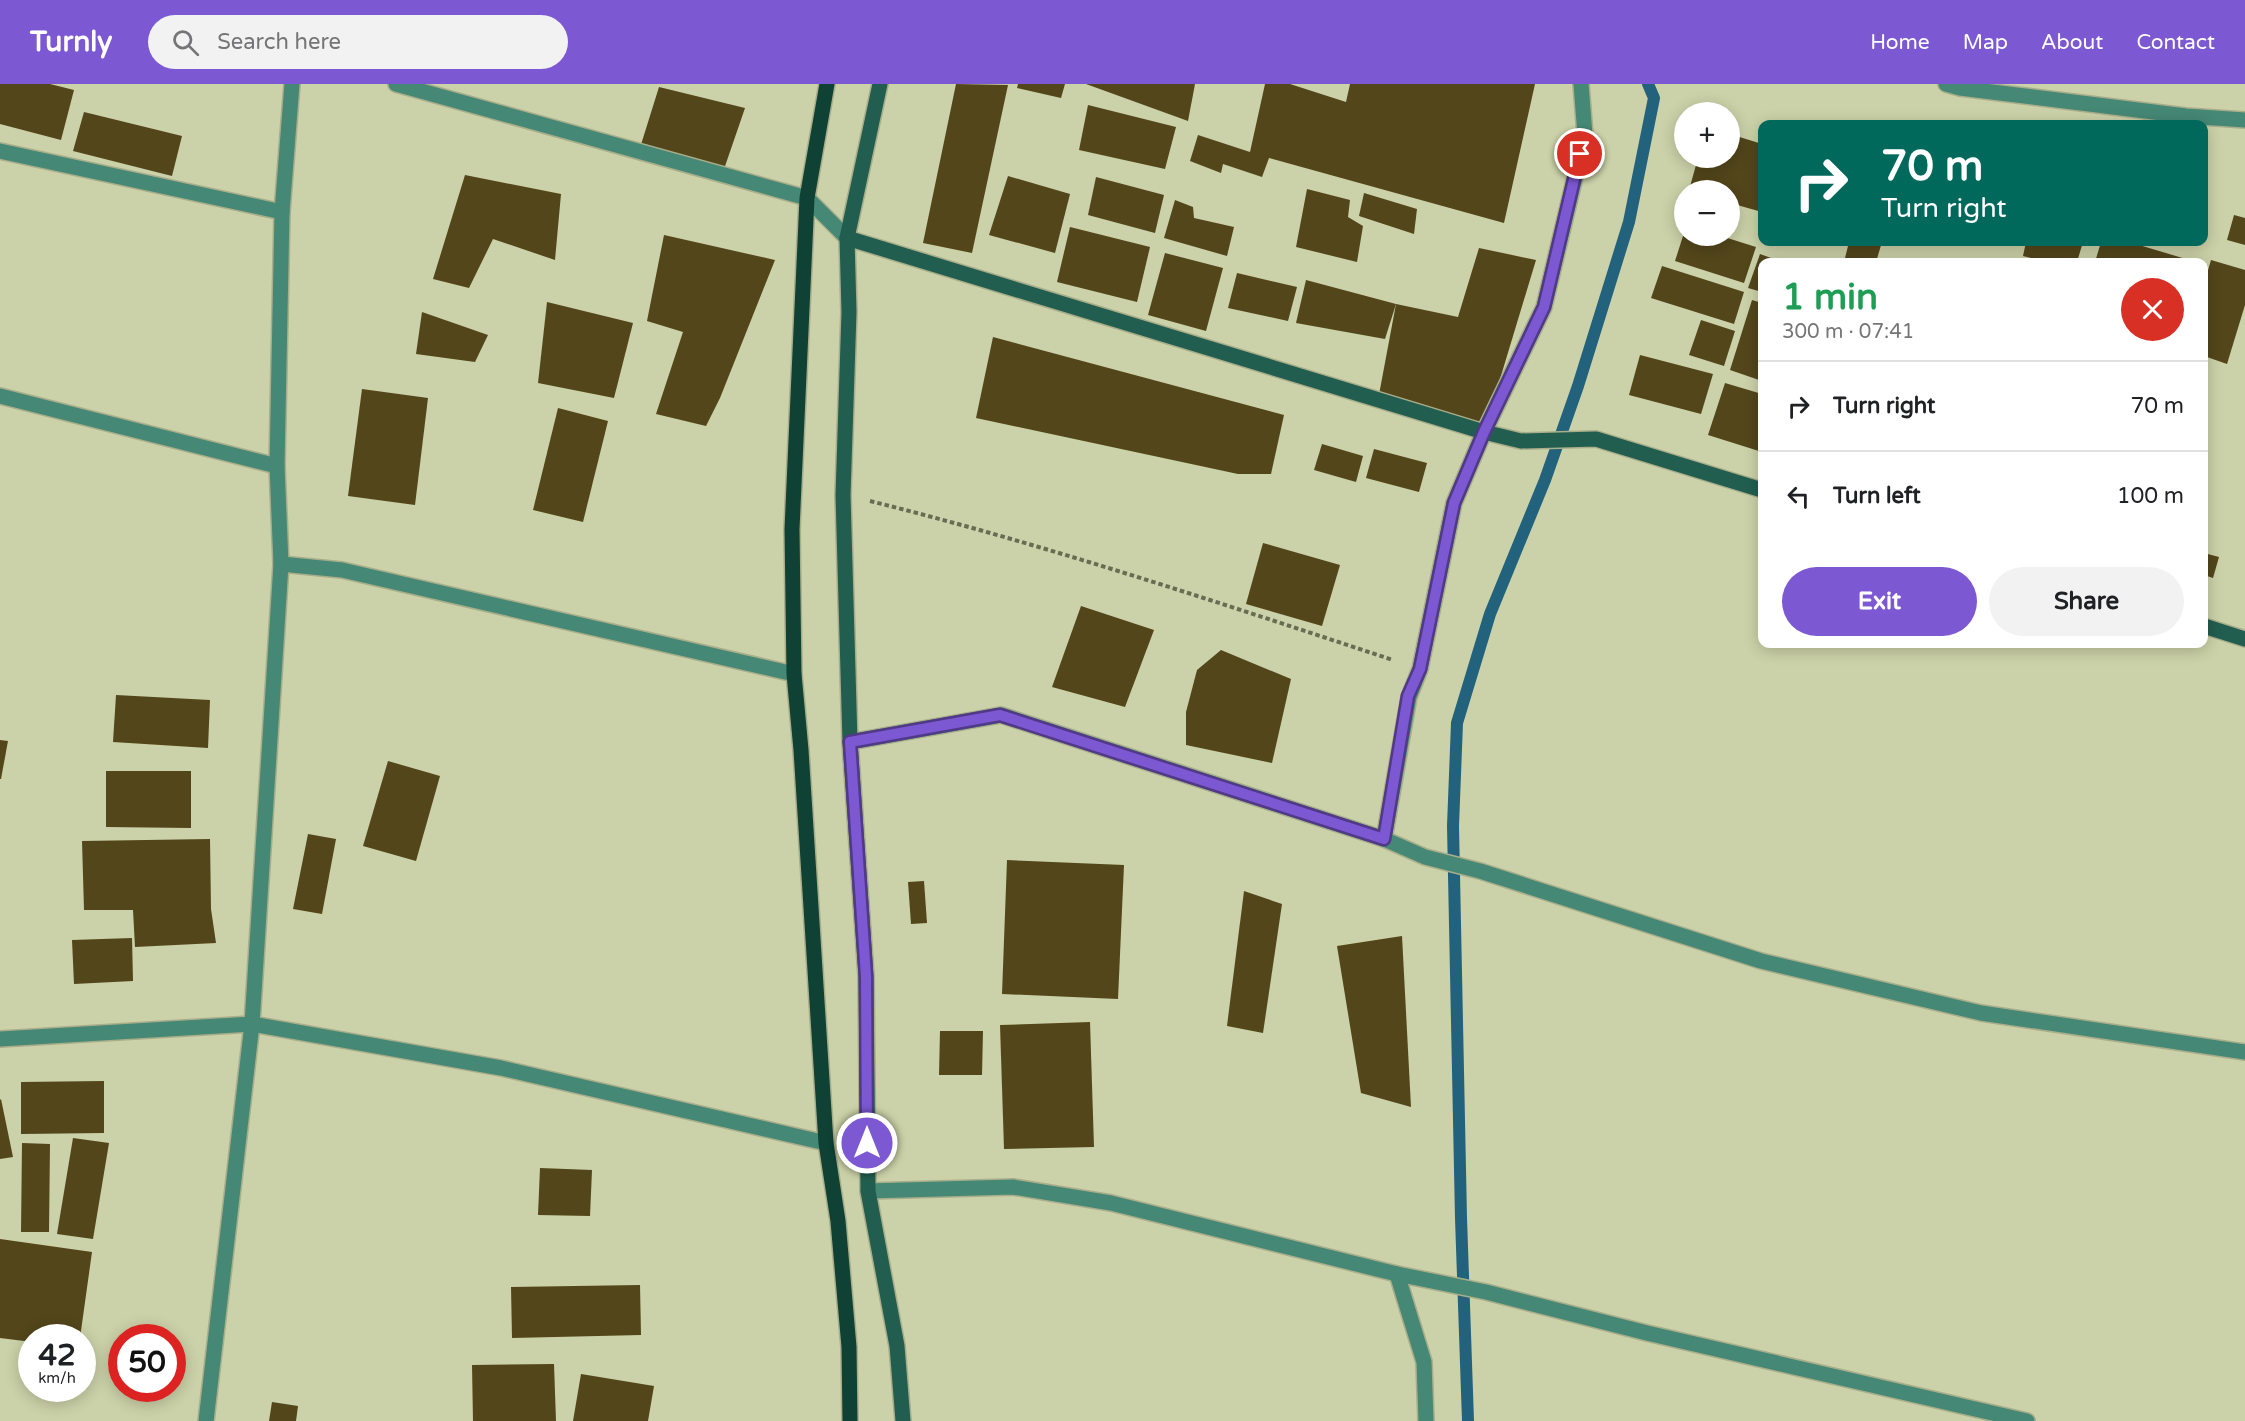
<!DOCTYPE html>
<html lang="en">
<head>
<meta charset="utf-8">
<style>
	:root { --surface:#fff; --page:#f2f2f2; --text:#202124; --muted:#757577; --line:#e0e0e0; --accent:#7c58d2 }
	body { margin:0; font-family:"Varela Round",sans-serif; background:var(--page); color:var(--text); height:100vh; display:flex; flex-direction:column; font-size:22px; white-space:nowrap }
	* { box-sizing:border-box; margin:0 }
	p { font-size:20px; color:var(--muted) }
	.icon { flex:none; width:33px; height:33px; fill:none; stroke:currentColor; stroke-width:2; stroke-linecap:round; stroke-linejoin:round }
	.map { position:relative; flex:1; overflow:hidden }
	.details { position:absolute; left:1758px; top:174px; width:450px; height:390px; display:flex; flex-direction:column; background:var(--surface); border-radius:12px; box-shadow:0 3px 15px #0003 }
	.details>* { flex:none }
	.top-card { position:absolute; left:1758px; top:36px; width:450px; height:126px; border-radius:12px; box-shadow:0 3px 15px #0003; background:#00695c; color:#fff; overflow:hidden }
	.tools { position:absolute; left:1674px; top:18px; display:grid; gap:12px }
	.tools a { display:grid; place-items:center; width:66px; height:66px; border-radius:50%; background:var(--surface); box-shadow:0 3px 15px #0003; font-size:30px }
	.speed { position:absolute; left:18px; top:1240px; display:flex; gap:12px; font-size:30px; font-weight:700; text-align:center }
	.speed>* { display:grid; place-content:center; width:78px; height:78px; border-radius:50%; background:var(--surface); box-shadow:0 3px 15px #0003; line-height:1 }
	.speed small { font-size:15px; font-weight:400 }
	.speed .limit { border:9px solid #d22; background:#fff; color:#111 }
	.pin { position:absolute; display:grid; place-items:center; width:51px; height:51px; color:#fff; margin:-26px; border:3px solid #fff; border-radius:50%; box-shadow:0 2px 6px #0007 }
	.me { position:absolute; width:66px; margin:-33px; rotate:0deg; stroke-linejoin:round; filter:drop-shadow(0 0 4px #0008) }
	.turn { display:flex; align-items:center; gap:21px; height:126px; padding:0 24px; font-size:27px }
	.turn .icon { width:78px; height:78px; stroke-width:2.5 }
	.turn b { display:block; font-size:42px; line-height:51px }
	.round { display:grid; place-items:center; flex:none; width:63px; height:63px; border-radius:32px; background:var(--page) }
	.headline { display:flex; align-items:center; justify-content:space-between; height:102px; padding:0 24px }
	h1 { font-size:36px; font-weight:800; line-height:45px; color:#1e9e55 }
	.action { display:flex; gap:12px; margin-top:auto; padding:12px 24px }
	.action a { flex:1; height:69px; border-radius:36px; background:var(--accent); color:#fff; font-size:24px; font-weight:800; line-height:69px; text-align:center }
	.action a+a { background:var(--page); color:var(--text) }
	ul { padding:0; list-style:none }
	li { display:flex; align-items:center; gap:18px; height:90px; padding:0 24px; border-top:2px solid var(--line) }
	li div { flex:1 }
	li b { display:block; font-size:22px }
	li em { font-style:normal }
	header { display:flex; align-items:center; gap:36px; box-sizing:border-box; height:84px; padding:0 30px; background:var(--accent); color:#fff }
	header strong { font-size:28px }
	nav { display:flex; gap:33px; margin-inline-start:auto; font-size:21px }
	.search { width:420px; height:54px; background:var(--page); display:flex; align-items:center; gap:15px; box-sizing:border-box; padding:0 21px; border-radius:33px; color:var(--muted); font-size:22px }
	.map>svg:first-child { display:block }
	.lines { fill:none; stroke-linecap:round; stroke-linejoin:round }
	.stream { stroke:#22627c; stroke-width:12 }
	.building { fill:#53461b }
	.minor-casing { stroke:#a9ae8a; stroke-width:18 }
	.secondary-casing { stroke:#a9ae8a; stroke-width:18 }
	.primary-casing { stroke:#a9ae8a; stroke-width:18 }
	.path { stroke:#686c52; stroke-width:4; stroke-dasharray:4.5 3; stroke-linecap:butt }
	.minor { stroke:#458875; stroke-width:15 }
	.secondary { stroke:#225e4f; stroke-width:15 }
	.primary { stroke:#0f4135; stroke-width:15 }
	.route-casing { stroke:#513988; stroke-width:15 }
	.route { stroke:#7c58d2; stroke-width:10 }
</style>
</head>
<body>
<header>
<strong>Turnly</strong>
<div class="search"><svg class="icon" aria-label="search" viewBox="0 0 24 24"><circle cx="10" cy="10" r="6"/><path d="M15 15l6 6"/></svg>Search here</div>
<nav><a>Home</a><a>Map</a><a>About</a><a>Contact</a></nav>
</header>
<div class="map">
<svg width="2245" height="1337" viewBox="0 0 2245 1337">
	<rect width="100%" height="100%" fill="#cbd1a8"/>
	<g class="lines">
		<polyline class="stream" points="1468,1337 1461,1134 1453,742 1457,639 1490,530 1545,396 1578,302 1629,138 1654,14 1648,0"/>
	</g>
	<g class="building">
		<polygon points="0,0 50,0 74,6 61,56 0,40"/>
		<polygon points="956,0 1008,1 972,169 923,159"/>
		<polygon points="1018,0 1065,0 1061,14 1017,4"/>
		<polygon points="1086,0 1195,0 1188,37"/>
		<polygon points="1265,0 1290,0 1346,18 1350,0 1535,0 1504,139 1269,74 1262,93 1223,80 1221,89 1190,77 1198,51 1250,68"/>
		<polygon points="659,3 745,24 722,91 639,67"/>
		<polygon points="1088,21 1176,43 1165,85 1079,66"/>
		<polygon points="84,28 182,52 172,92 73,67"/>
		<polygon points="1730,50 1762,60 1762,128 1730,119 1730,106 1689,106 1698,74 1730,74"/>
		<polygon points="465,91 561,110 555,176 493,155 469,204 433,195"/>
		<polygon points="1008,92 1070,110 1055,169 989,151"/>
		<polygon points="1096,93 1164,111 1155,149 1088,131"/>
		<polygon points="1307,105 1350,116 1348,133 1363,142 1357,178 1296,163"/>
		<polygon points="1364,109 1417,125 1414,150 1359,132"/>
		<polygon points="1175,116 1193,123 1194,134 1234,143 1227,172 1164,154"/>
		<polygon points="2234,131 2245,134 2245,161 2227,156"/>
		<polygon points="1070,143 1150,163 1137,218 1057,198"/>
		<polygon points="664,151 775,176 720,314 706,342 656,330 683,248 647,237"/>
		<polygon points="1683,152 1721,152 1756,163 1744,199 1675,177"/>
		<polygon points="1849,158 1882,158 1876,178 1844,178"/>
		<polygon points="2026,158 2083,158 2077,178 2048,178 2023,172"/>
		<polygon points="2101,158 2129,158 2196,178 2095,178"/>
		<polygon points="1479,164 1536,176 1484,348 1378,316 1396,220 1458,233"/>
		<polygon points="1165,169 1223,184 1206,247 1148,231"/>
		<polygon points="1760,170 1782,178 1762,178 1762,208 1748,204"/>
		<polygon points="2211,176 2245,186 2245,221 2227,280 2204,272 2204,200"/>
		<polygon points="1662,182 1744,208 1734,240 1651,214"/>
		<polygon points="1237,189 1297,203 1288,237 1228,224"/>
		<polygon points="1306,196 1396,220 1385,255 1296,239"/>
		<polygon points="1752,216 1762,219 1762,297 1730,286"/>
		<polygon points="547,218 633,239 614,314 538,299"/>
		<polygon points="422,228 488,251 475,278 416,270"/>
		<polygon points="1701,236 1735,247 1724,282 1689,271"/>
		<polygon points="993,253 1284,331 1271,390 1238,390 976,334"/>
		<polygon points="1640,271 1713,290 1701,330 1629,311"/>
		<polygon points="1725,299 1762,310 1762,368 1708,351"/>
		<polygon points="362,305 428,314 415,421 348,412"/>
		<polygon points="558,324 608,337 583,438 533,426"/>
		<polygon points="1322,360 1363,372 1356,398 1314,386"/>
		<polygon points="1374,365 1427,379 1419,408 1366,394"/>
		<polygon points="1263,459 1340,481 1322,542 1246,520"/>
		<polygon points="2204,469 2219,473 2213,494 2204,491"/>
		<polygon points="1081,522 1154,546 1125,623 1052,603"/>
		<polygon points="1221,566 1291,595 1272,679 1186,661 1186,628 1197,586"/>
		<polygon points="116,611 210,616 208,664 113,658"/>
		<polygon points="0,656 8,657 1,695 0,695"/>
		<polygon points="388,677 440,692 416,777 363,762"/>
		<polygon points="106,687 191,687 191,744 106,743"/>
		<polygon points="308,750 336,755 322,830 293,825"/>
		<polygon points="210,755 211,825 216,859 135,863 133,826 84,826 82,757"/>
		<polygon points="1007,776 1124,781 1118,915 1002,910"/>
		<polygon points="924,797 927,839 911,840 908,798"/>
		<polygon points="1244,807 1282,820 1263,949 1227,942"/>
		<polygon points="1402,852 1411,1023 1361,1009 1337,862"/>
		<polygon points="132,854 133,897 74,900 72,856"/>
		<polygon points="1090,938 1094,1063 1004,1065 1000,941"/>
		<polygon points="940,947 983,947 982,991 939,991"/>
		<polygon points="104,997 104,1049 21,1050 21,998"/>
		<polygon points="1,1015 13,1073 0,1075 0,1016"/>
		<polygon points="73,1054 109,1059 93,1155 57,1150"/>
		<polygon points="22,1059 50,1060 49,1148 21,1148"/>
		<polygon points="540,1084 592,1086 590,1132 538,1131"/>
		<polygon points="0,1155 92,1168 80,1254 32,1254 32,1258 0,1254"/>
		<polygon points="640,1201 641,1251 512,1254 511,1203"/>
		<polygon points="554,1280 556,1337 473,1337 472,1281"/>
		<polygon points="581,1290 654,1302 648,1337 573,1337"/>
		<polygon points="272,1318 298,1322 296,1337 269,1337"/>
	</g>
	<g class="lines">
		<g class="minor-casing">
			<g id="minor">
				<polyline points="396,0 807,114 847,154"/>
				<polyline points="1946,0 1960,4 2186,32 2245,36"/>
				<polyline points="0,67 282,128"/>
				<polyline points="0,312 277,382"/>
				<polyline points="281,480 342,486 794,590"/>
				<polyline points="850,658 1001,631 1384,755 1425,773 1480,787 1761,877 1981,929 2245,968"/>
				<polyline points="1384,755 1409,613 1420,585 1454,419 1484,348 1544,223 1585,51 1581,0"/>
				<polyline points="0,955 252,940 501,984 826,1059"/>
				<polyline points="868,1107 1013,1103 1111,1119 1397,1190 1486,1208 1647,1249 2027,1337"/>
				<polyline points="1397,1190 1424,1278 1426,1337"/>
				<polyline points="206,1337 252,940 281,480 277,382 282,128 292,0"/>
			</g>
		</g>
		<g class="secondary-casing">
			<g id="secondary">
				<polyline points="880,0 847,154 849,228 843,411 850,658 866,892 868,1107 897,1262 903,1337"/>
				<polyline points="847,154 1484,348 1521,357 1596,355 1762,406"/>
				<polyline points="2204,542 2245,555"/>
			</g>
		</g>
		<g class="primary-casing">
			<polyline id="primary" points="827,0 807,114 792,445 794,590 801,666 826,1059 838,1137 849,1263 850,1337"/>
		</g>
		<path class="path" d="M870,417c177,44 350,102 523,159"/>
		<use href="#minor" class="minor"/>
		<use href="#secondary" class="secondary"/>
		<use href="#primary" class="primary"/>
	</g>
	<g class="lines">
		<g class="route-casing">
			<polyline id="route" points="867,1059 866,892 850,658 1000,631 1384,755 1408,612 1420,585 1454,419 1484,348 1544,223 1580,70"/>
		</g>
		<use href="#route" class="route"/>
	</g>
</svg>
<div class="tools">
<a>+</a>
<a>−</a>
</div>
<div class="speed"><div>42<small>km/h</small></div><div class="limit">50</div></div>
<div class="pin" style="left:1580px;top:70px;background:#d93025"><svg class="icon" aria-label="arrive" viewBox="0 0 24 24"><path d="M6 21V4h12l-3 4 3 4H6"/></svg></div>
<svg class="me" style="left:867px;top:1059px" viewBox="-20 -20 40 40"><circle r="17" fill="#7c58d2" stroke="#fff" stroke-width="3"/><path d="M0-11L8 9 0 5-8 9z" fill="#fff"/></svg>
<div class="top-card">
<div class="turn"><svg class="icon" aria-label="right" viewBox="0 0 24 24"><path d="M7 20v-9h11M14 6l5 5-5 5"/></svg><div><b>70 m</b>Turn right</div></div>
</div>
<section class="details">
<div class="headline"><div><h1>1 min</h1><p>300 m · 07:41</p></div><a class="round" style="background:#d93025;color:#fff"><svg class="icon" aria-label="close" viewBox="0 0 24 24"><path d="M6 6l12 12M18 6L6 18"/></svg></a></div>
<ul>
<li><svg class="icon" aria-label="right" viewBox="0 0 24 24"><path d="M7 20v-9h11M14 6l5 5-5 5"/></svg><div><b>Turn right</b></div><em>70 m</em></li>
<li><svg class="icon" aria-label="left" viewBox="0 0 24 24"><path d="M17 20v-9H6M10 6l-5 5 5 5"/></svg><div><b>Turn left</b></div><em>100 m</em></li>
</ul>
<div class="action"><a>Exit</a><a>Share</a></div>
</section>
</div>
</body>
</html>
